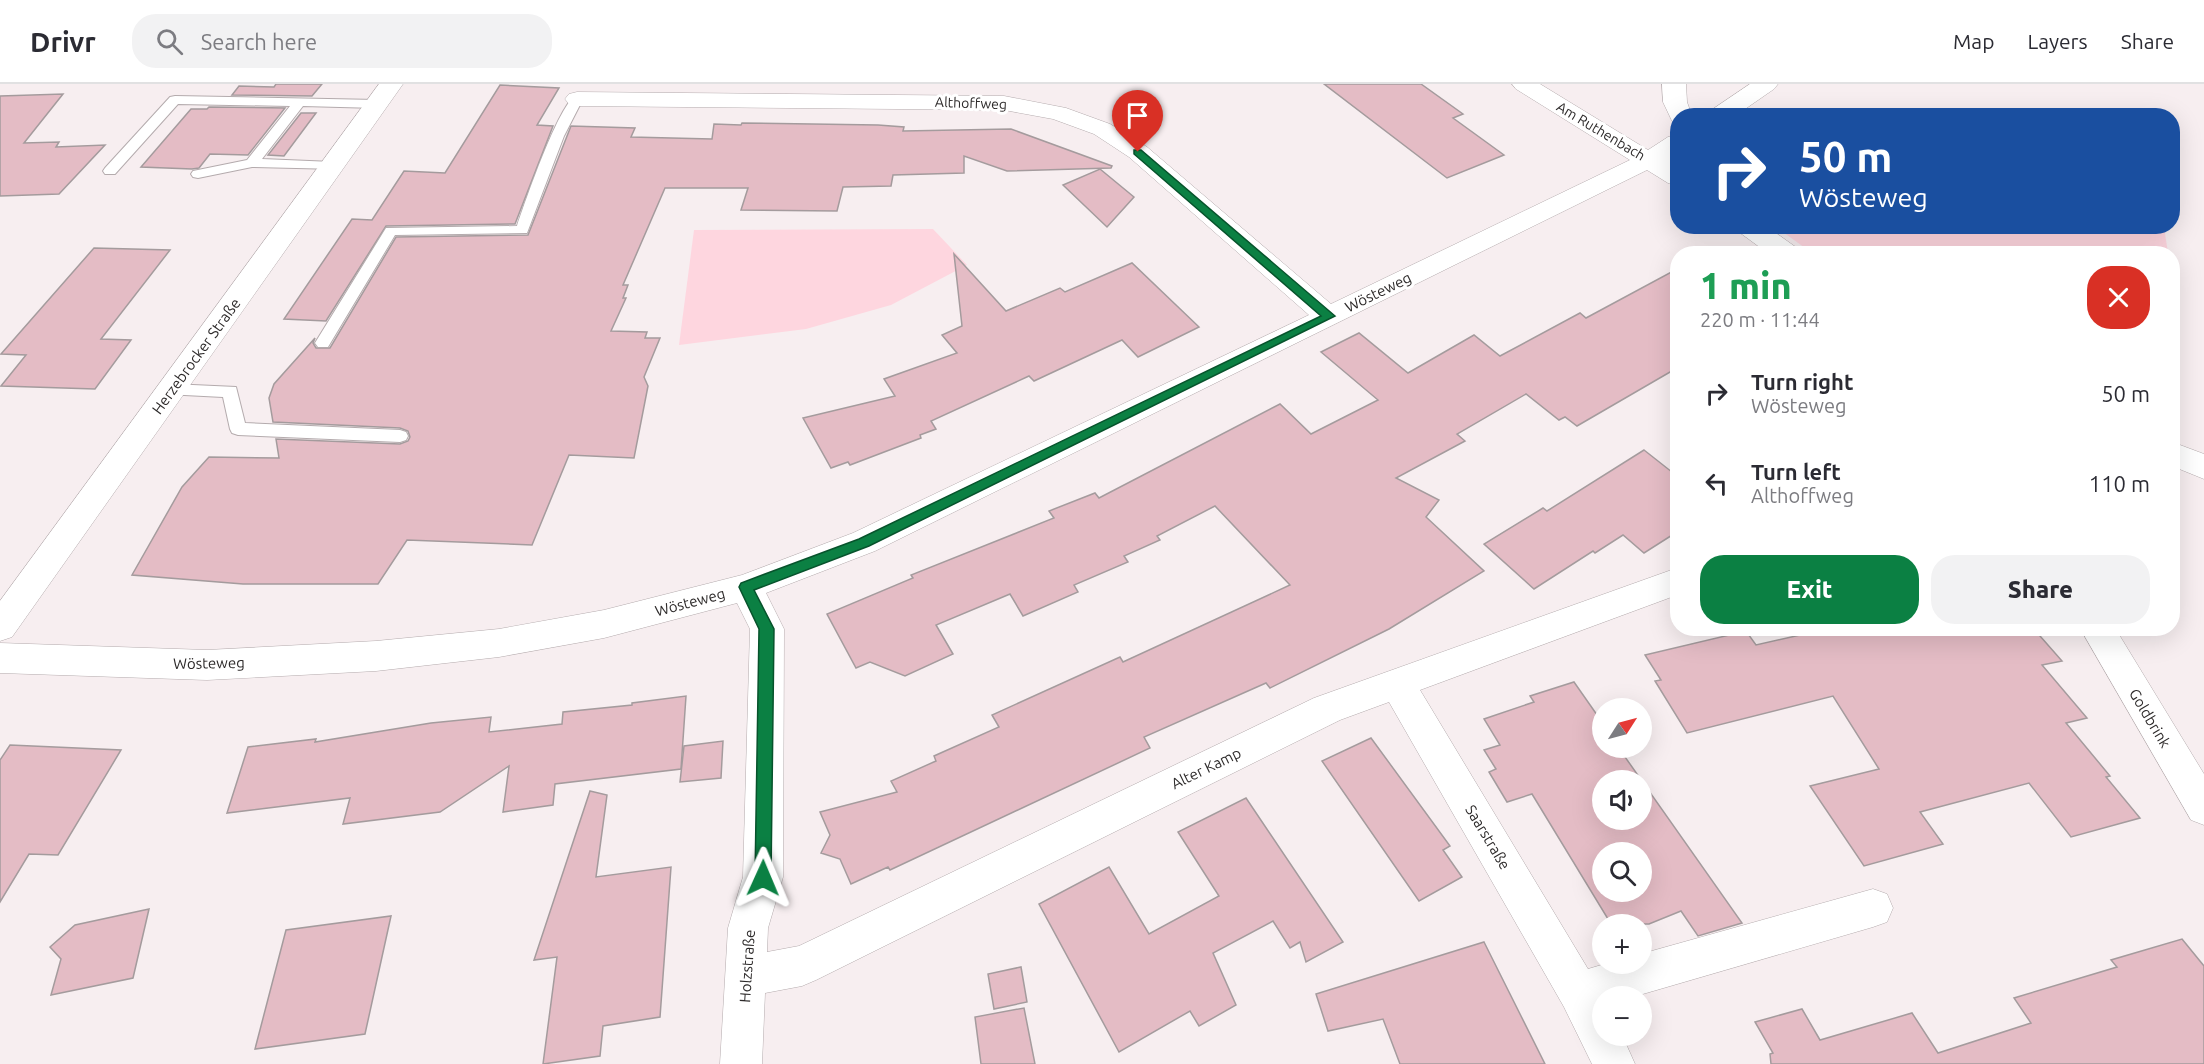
<!DOCTYPE html>
<html lang="en">
<head>
<meta charset="utf-8">
<style>
	:root { --surface:#fff; --page:#f2f2f3; --text:#2b2b33; --muted:#7c7c81; --line:#e1e1e2; --accent:#0b8043 }
	body { margin:0; font-family:Ubuntu,sans-serif; background:var(--page); color:var(--text); height:100vh; display:flex; flex-direction:column; font-size:22px; white-space:nowrap }
	* { box-sizing:border-box; margin:0 }
	p { font-size:20px; color:var(--muted) }
	.icon { flex:none; width:33px; height:33px; fill:none; stroke:currentColor; stroke-width:2; stroke-linecap:round; stroke-linejoin:round }
	.map { position:relative; flex:1; overflow:hidden }
	.sheet { position:absolute; left:1670px; top:162px; width:510px; height:390px; display:flex; flex-direction:column; background:var(--surface); border-radius:24px; box-shadow:0 6px 24px #0002 }
	.sheet>* { flex:none }
	.banner { position:absolute; left:1670px; top:24px; width:510px; height:126px; border-radius:24px; box-shadow:0 6px 24px #0002; background:#1a4fa0; color:#fff; overflow:hidden }
	.needle { width:39px; rotate:54deg }
	.controls { position:absolute; left:1592px; top:614px; display:grid; gap:12px }
	.controls a { display:grid; place-items:center; width:60px; height:60px; border-radius:50%; background:var(--surface); box-shadow:0 6px 24px #0002; font-size:30px }
	.pin { position:absolute; display:grid; place-items:center; width:51px; height:51px; color:#fff; margin:-62px -26px; border-radius:50% 50% 50% 0; rotate:-45deg; box-shadow:0 0 6px #0007 }
	.pin .icon { rotate:45deg }
	.me { position:absolute; width:66px; margin:-33px; rotate:1deg; stroke-linejoin:round; filter:drop-shadow(0 0 4px #0008) }
	.turn { display:flex; align-items:center; gap:21px; height:126px; padding:0 30px; font-size:27px }
	.turn .icon { width:78px; height:78px; stroke-width:2.5 }
	.turn b { display:block; font-size:42px; line-height:51px }
	.round { display:grid; place-items:center; flex:none; width:63px; height:63px; border-radius:24px; background:var(--page) }
	.overview { display:flex; align-items:center; justify-content:space-between; height:102px; padding:0 30px }
	h1 { font-size:36px; font-weight:800; line-height:45px; color:#1e9e55 }
	.cta { display:flex; gap:12px; margin-top:auto; padding:12px 30px }
	.cta a { flex:1; height:69px; border-radius:24px; background:var(--accent); color:#fff; font-size:24px; font-weight:800; line-height:69px; text-align:center }
	.cta a+a { background:var(--page); color:var(--text) }
	ul { padding:0; list-style:none }
	li { display:flex; align-items:center; gap:18px; height:90px; padding:0 30px }
	li div { flex:1 }
	li b { display:block; font-size:22px }
	li em { font-style:normal }
	header { display:flex; align-items:center; gap:36px; box-sizing:border-box; height:84px; padding:0 30px; background:var(--surface); border-bottom:2px solid var(--line) }
	header strong { font-size:28px }
	nav { display:flex; gap:33px; margin-inline-start:auto; font-size:21px }
	.search { width:420px; height:54px; background:var(--page); display:flex; align-items:center; gap:15px; box-sizing:border-box; padding:0 21px; border-radius:24px; color:var(--muted); font-size:22px }
	.map>svg:first-child { display:block }
	.green { fill:#fed6df }
	.building { fill:#e4bcc5; stroke:#a49b9d; stroke-width:1.5; fill-rule:evenodd }
	.lines { fill:none; stroke-linecap:round; stroke-linejoin:round }
	.lane-casing { stroke:#b4abad; stroke-width:2 }
	.street-casing { stroke:#b4abad; stroke-width:1 }
	.secondary-casing { stroke:#b4abad; stroke-width:1 }
	.lane { fill:#fff; fill-rule:evenodd }
	.street { fill:#fff; fill-rule:evenodd }
	.secondary { fill:#fff; fill-rule:evenodd }
	.route { fill:#0b8043; stroke:#07532c; stroke-width:1.5 }
	.labels { text-anchor:middle; dominant-baseline:central; stroke-width:6; stroke-linejoin:round; paint-order:stroke }
	.far-street-label { font-size:14px; fill:#2d2a2a; stroke:#fff }
	.street-label { font-size:15px; fill:#2d2a2a; stroke:#fff }
</style>
</head>
<body>
<header>
<strong>Drivr</strong>
<div class="search"><svg class="icon" aria-label="search" viewBox="0 0 24 24"><circle cx="10" cy="10" r="6"/><path d="M15 15l6 6"/></svg>Search here</div>
<nav><a>Map</a><a>Layers</a><a>Share</a></nav>
</header>
<div class="map">
<svg width="2204" height="980" viewBox="0 0 2204 980">
	<rect width="100%" height="100%" fill="#f7eef0"/>
	<g class="green">
		<polygon points="1776,143 2164,143 2168,169 1812,169"/>
		<polygon points="933,145 967,181 891,221 806,245 679,261 694,146"/>
	</g>
	<g class="building">
		<polygon points="276,0 322,0 312,12 232,11 239,2 274,3"/>
		<polygon points="1324,0 1421,0 1463,30 1453,34 1504,71 1447,94"/>
		<polygon points="500,1 559,4 537,41 553,42 515,140 386,142 326,237 284,235 352,135 372,136 404,87 445,89"/>
		<polygon points="63,10 24,59 59,58 56,63 105,61 59,110 0,112 0,12"/>
		<polygon points="209,23 285,24 248,71 210,70 199,84 192,85 141,83 191,25 207,25"/>
		<polygon points="301,29 316,29 284,72 268,71"/>
		<polygon points="742,39 878,41 904,43 903,47 1011,45 1112,82 1111,84 1007,87 964,72 964,89 893,91 891,102 843,103 837,127 741,126 748,104 665,104 623,201 628,201 623,214 626,214 611,247 647,248 645,254 660,254 644,293 648,302 634,374 569,371 532,461 407,456 378,500 243,500 132,491 182,403 209,373 279,374 276,355 400,360 408,357 410,353 408,347 400,344 273,338 269,314 274,300 315,254 313,259 316,264 330,264 396,153 528,151 571,42 635,44 631,53 712,55 714,40 741,41"/>
		<polygon points="1100,85 1134,113 1107,143 1063,101"/>
		<polygon points="94,164 170,166 101,255 131,256 95,305 1,302 26,271 1,270"/>
		<polygon points="954,170 1006,227 1060,204 1065,208 1132,179 1199,243 1138,273 1122,256 1034,297 1029,292 931,337 936,345 920,351 921,354 850,381 848,378 831,384 803,334 895,312 884,295 957,269 942,251 962,242"/>
		<polygon points="1677,185 1677,284 1577,342 1565,333 1559,336 1526,310 1457,350 1465,357 1396,394 1439,416 1426,433 1484,487 1389,545 1270,604 1266,599 1144,653 1150,664 890,786 888,783 851,800 840,775 821,769 830,751 820,728 897,708 891,697 936,677 934,672 999,643 992,631 1120,573 1123,578 1290,501 1215,422 1157,452 1160,456 1124,472 1128,478 1074,501 1078,508 1023,532 1010,510 936,541 953,570 905,592 870,578 856,584 827,530 913,494 911,491 1054,434 1049,427 1095,409 1099,414 1280,320 1311,350 1378,316 1321,268 1359,249 1408,289 1474,251 1500,272 1580,229 1586,234"/>
		<polygon points="1644,366 1677,392 1677,448 1644,469 1623,451 1595,469 1593,467 1534,505 1484,460 1543,424 1547,427"/>
		<polygon points="1831,544 2033,544 2062,577 2042,581 2087,634 2066,639 2110,692 2106,693 2140,734 2071,753 2029,699 1920,728 1943,760 1864,782 1810,702 1879,685 1833,612 1687,649 1655,597 1661,596 1645,571 1746,547 1756,561"/>
		<path d="M1574,598l28,40v25h16l124,176 -44,13 -17,-25 -32,13h-38l-79,-130 -25,8 -18,-30 7,-3 -12,-19 16,-5 -16,-26 50,-17 -4,-6zM1602,696h39v39h-39zM1602,768h39v39h-39z"/>
		<polygon points="686,612 681,685 555,700 553,721 503,728 509,682 440,728 343,740 350,714 227,729 248,663 316,655 315,658 431,639 491,633 489,648 562,640 563,628 632,621 632,619"/>
		<polygon points="1371,654 1450,762 1443,766 1462,793 1419,817 1322,677"/>
		<polygon points="723,657 721,694 680,698 684,662"/>
		<polygon points="10,661 121,666 58,771 29,770 0,818 0,676"/>
		<polygon points="590,707 607,711 596,793 671,783 660,933 603,942 600,972 543,980 557,873 534,876"/>
		<polygon points="1246,714 1343,858 1306,878 1300,858 1290,864 1273,837 1213,869 1236,921 1199,942 1190,927 1119,968 1039,820 1109,783 1149,850 1219,812 1178,748"/>
		<polygon points="149,825 133,894 51,911 61,875 50,863 75,841"/>
		<polygon points="391,832 365,950 255,965 286,846"/>
		<polygon points="2182,855 2204,882 2204,980 1771,980 1770,970 1773,969 1755,938 1802,925 1820,956 1912,929 1938,969 2031,939 2014,914 2117,883 2111,876"/>
		<polygon points="1484,858 1545,980 1400,980 1383,935 1328,947 1316,910"/>
		<polygon points="1021,883 1027,918 994,925 988,890"/>
		<polygon points="1024,924 1035,980 981,980 975,933"/>
	</g>
	<g class="lines">
		<g class="lane-casing">
			<g id="lane">
				<path d="M577,11l6,4 -19,37 -37,97 -132,2 -67,112h-10l-3,-4 71,-115 131,-2c7,-21 43,-126 60,-131z"/>
				<polygon points="175,12 377,16 383,20 377,24 303,22 262,75 333,78 340,82 338,85 252,83 198,94 193,93 191,90 193,87 247,76 290,22 178,20 115,90 105,90 103,87 105,84 170,13"/>
				<polygon points="1648,72 1677,73 1677,81 1643,79 1641,76"/>
				<polygon points="171,300 236,303 245,339 400,346 406,348 408,352 406,356 400,358 238,351 232,349 230,345 223,313 165,310 163,306 165,302"/>
			</g>
		</g>
		<g class="street-casing">
			<g id="street">
				<polygon points="1512,0 1540,0 1648,66 1668,53 1677,51 1677,69 1665,76 1677,83 1677,102 1668,99 1647,86 875,467 766,509 784,545 783,793 768,844 767,868 799,862 1314,614 1677,484 1677,511 1420,606 1588,885 1608,879 1641,879 1641,870 1873,805 1887,810 1893,824 1887,838 1873,843 1636,912 1602,912 1602,951 1622,951 1635,980 1592,980 1564,923 1389,618 1340,636 816,896 802,902 765,909 762,980 720,980 728,844 743,793 750,545 737,519 604,554 499,573 376,587 207,596 0,589 0,559 207,566 376,557 499,545 604,526 742,491 853,449 1309,231 1129,73 1094,50 1053,35 1004,26 577,22 569,20 565,15 569,10 577,8 1004,12 1066,24 1110,40 1147,63 1331,220 1630,76 1516,5"/>
				<polygon points="1662,0 1686,0 1687,18 1692,32 1677,32 1677,38 1672,37 1663,18"/>
				<polygon points="1750,0 1778,0 1774,5 1735,32 1706,32 1710,27"/>
				<polygon points="1735,142 1766,142 1797,164 1801,170 1769,170 1739,148"/>
				<polygon points="2172,358 2204,370 2204,395 2172,382"/>
				<polygon points="2080,544 2115,544 2204,690 2204,741 2191,736"/>
			</g>
		</g>
		<g class="secondary-casing">
			<polygon id="secondary" points="379,0 403,0 12,553 0,557 0,517"/>
		</g>
		<use href="#lane" class="lane"/>
		<use href="#street" class="street"/>
		<use href="#secondary" class="secondary"/>
	</g>
	<polygon class="route" points="1134,66 1141,66 1335,232 869,462 754,506 774,545 771,794 769,799 763,801 757,799 755,794 759,545 739,503 741,499 859,455 1321,232 1134,70"/>
	<g class="labels">
		<g class="far-street-label">
			<text transform="translate(971 19) rotate(2)">Althoffweg</text>
			<text transform="translate(1601 47) rotate(31)">Am Ruthenbach</text>
		</g>
		<g class="street-label">
			<text transform="translate(1378 208) rotate(-26)">Wösteweg</text>
			<text transform="translate(196 272) rotate(-54)">Herzebrocker Straße</text>
			<text transform="translate(690 518) rotate(-15)">Wösteweg</text>
			<text transform="translate(209 579) rotate(-1)">Wösteweg</text>
			<text transform="translate(2150 634) rotate(59)">Goldbrink</text>
			<text transform="translate(1206 684) rotate(-26)">Alter Kamp</text>
			<text transform="translate(1488 753) rotate(59)">Saarstraße</text>
			<text transform="translate(747 882) rotate(-86)">Holzstraße</text>
		</g>
	</g>
</svg>
<div class="controls">
<a><svg class="needle" viewBox="-14 -14 28 28"><path d="M0-13l5 13h-10z" fill="#e53935"/><path d="M0 13l5-13h-10z" fill="#7c7c81"/></svg></a>
<a><svg class="icon" aria-label="sound" viewBox="0 0 24 24"><path d="M4 9h4l5-4v14l-5-4H4zM17 9q2 3 0 6"/></svg></a>
<a><svg class="icon" aria-label="search" viewBox="0 0 24 24"><circle cx="10" cy="10" r="6"/><path d="M15 15l6 6"/></svg></a>
<a>+</a>
<a>−</a>
</div>
<div class="pin" style="left:1138px;top:68px;background:#d93025"><svg class="icon" aria-label="arrive" viewBox="0 0 24 24"><path d="M6 21V4h12l-3 4 3 4H6"/></svg></div>
<svg class="me" style="left:763px;top:794px" viewBox="-20 -20 40 40"><path d="M0-17L14 15 0 8-14 15z" fill="#0b8043" stroke="#fff" stroke-width="4"/></svg>
<div class="banner">
<div class="turn"><svg class="icon" aria-label="right" viewBox="0 0 24 24"><path d="M7 20v-9h11M14 6l5 5-5 5"/></svg><div><b>50 m</b>Wösteweg</div></div>
</div>
<section class="sheet">
<div class="overview"><div><h1>1 min</h1><p>220 m · 11:44</p></div><a class="round" style="background:#d93025;color:#fff"><svg class="icon" aria-label="close" viewBox="0 0 24 24"><path d="M6 6l12 12M18 6L6 18"/></svg></a></div>
<ul>
<li><svg class="icon" aria-label="right" viewBox="0 0 24 24"><path d="M7 20v-9h11M14 6l5 5-5 5"/></svg><div><b>Turn right</b><p>Wösteweg</p></div><em>50 m</em></li>
<li><svg class="icon" aria-label="left" viewBox="0 0 24 24"><path d="M17 20v-9H6M10 6l-5 5 5 5"/></svg><div><b>Turn left</b><p>Althoffweg</p></div><em>110 m</em></li>
</ul>
<div class="cta"><a>Exit</a><a>Share</a></div>
</section>
</div>
</body>
</html>
